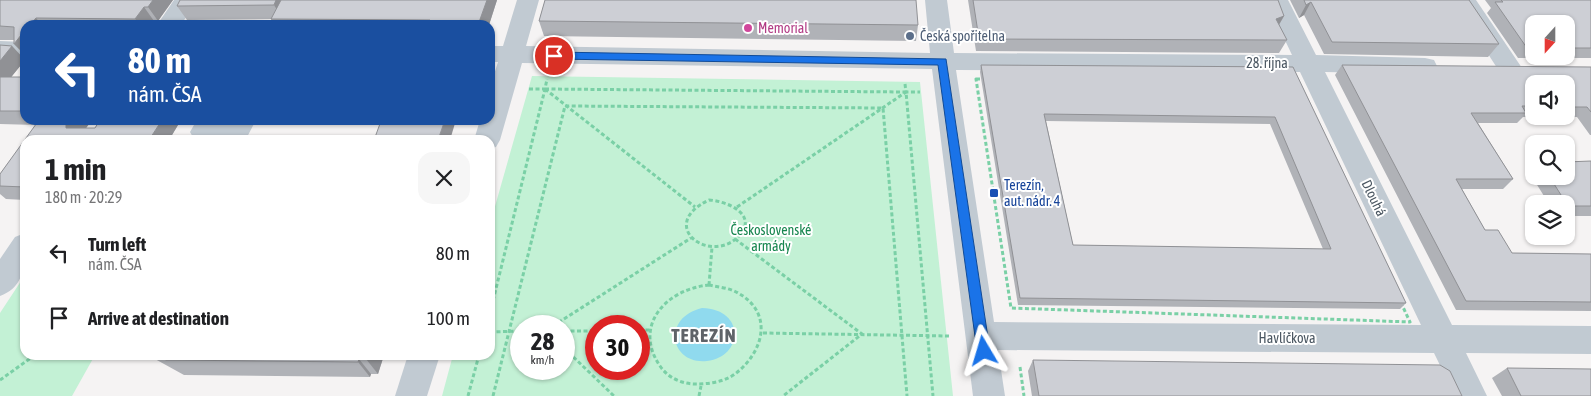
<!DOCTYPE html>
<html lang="en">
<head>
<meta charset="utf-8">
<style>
	:root { --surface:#fff; --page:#f6f6f6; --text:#202124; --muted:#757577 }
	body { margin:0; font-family:"Asap Condensed",sans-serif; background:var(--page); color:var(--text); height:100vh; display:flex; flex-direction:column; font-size:19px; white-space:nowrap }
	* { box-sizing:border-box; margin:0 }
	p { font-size:16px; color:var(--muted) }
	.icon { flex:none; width:28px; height:28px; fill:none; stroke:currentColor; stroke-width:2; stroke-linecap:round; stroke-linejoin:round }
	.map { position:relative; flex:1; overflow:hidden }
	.side { position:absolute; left:20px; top:135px; width:475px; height:225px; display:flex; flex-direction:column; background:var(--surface); border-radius:15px; box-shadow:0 1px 4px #0004 }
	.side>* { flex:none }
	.guide { position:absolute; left:20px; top:20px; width:475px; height:105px; border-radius:15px; box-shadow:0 1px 4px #0004; background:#1a4fa0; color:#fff; overflow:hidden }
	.needle { width:32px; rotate:201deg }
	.fabs { position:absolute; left:1525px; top:15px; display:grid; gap:10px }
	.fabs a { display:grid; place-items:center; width:50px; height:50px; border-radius:10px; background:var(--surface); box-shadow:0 1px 4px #0004; font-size:25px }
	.speed { position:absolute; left:510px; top:315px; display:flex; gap:10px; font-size:25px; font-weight:700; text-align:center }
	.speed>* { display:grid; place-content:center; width:65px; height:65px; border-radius:50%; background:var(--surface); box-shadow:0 1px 4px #0004; line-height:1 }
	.speed small { font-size:12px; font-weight:400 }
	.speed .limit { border:8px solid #d22; background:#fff; color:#111 }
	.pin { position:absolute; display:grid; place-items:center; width:42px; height:42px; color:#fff; margin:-21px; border:2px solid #fff; border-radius:50%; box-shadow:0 1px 5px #0007 }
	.me { position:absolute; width:55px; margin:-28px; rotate:353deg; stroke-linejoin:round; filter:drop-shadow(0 0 4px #0008) }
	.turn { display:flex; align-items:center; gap:18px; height:105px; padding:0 25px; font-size:22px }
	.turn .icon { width:65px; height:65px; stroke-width:2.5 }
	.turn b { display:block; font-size:35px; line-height:42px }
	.round { display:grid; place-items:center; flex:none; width:52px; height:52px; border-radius:15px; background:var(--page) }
	.summary { display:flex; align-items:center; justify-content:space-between; height:85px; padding:0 25px }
	h1 { font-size:30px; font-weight:700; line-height:38px }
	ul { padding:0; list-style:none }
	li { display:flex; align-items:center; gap:15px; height:65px; padding:0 25px }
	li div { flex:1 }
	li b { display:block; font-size:19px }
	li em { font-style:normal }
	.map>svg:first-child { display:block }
	.green { fill:#c3f1d5; fill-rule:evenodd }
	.water { fill:#90daee }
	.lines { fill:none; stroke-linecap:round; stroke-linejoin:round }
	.path { stroke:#7ad0a6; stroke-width:3; stroke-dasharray:4 2.5; stroke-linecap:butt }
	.minor { fill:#c1cad2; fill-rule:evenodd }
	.wall { fill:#b0b2b7; fill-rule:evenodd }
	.shaded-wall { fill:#909195 }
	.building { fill:#cdcfd5; stroke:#909195; fill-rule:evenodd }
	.route { fill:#1a73e8; stroke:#114b97 }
	.hotel-dot { fill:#d1479c; stroke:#fff; stroke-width:2 }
	.service-dot { fill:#5c6f8a; stroke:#fff; stroke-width:2 }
	.transit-dot { fill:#1a4fb4; stroke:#fff; stroke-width:2 }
	.labels { text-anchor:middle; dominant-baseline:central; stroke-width:4; stroke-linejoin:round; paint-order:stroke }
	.hotel-label { font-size:14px; fill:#b23c85; stroke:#fff; text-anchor:start }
	.service-label { font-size:14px; fill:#4e5e75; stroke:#fff; text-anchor:start }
	.street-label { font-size:14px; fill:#4a5661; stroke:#fff }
	.transit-label { font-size:14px; fill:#164399; stroke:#fff; text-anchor:start }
	.park-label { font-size:14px; fill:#17864f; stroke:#fff }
	.district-label { font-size:19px; font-weight:bold; letter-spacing:1px; fill:#5f6368; stroke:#fff }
</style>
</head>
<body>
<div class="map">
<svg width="1591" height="396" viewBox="0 0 1591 396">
	<rect width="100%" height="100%" fill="#f5f3f3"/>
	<g class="green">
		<path d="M532,76l388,6 33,314h-511l11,-41h37v-131zM521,326h43v43h-43zM596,326h43v43h-43z"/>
		<polygon points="25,275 25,355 95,355 72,396 0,396 0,313"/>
	</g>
	<path class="water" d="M702,308c44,1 41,49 5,53 -37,4 -46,-43 -5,-53z"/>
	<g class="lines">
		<g class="path">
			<polygon points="976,79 1297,81 1410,322 1011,308"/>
			<polyline points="905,84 906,92 920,92"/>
			<polyline points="529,89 545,89 547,79"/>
			<polyline points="545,89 906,92 933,396"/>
			<polyline points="545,89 695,207"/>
			<path d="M709,200c18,1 51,15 29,37 -29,28 -82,-12 -29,-37z"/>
			<polyline points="737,207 906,92"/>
			<polyline points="735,239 862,334 783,396"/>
			<path d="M709,285c9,2 21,3 29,8 36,20 26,59 -3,81 -11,8 -26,10 -39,10 -14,0 -28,-6 -36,-18 -28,-41 7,-77 49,-81z"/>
			<polyline points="709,285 712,247"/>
			<polyline points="490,313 545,89"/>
			<polyline points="553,326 691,238"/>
			<polyline points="639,330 649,330"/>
			<polyline points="564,331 596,331"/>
			<polyline points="490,332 521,331"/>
			<polyline points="763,333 950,336"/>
			<polyline points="564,348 614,396"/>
			<polyline points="1020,367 1024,396"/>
			<polyline points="0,380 35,355"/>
			<polyline points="468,396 479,355"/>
			<polyline points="493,396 565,106 883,108 907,396"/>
			<polyline points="699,396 701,386"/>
		</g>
		<g class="minor">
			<polygon points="174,0 197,0 181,25 157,25"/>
			<path d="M517,0h22l-13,46 404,7 -5,-53h22l7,53 338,2 -26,-55h22l28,55 109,3 9,2 3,6 -3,6 -9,2 -100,-2 127,253 139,1v28l-125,-1 21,43h-32l-21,-43 -436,-3 7,46h-32l-41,-327 -410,-6 -22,77 -4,7 -6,2v-9h-16l6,-20h10v-33l8,-25h-8v-16h13zM956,70l344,2 121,253 -427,-3z"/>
			<polygon points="1453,0 1476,0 1522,68 1519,74 1510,76 1501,74"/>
			<polygon points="0,41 25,42 25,58 0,57"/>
			<polygon points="230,120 256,120 246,139 242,140 198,140 194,139 190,132 194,125 203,122 229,122"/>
			<path d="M25,233c0,25 3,53 -25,63v-37l15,-22z"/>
			<polygon points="408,355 440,355 427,396 395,396"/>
		</g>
	</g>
	<g class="wall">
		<polygon points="0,0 173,0 158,21 154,21 151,25 25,25 25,55 14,44 14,40 0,40"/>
		<polygon points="180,0 497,0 489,25 274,25 271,19 187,20 177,6"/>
		<polygon points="545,0 918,25 916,41 544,36 539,21"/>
		<polygon points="968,0 1278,0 1284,16 1279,25 1287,40 1279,53 976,51"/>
		<polygon points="1290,0 1469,0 1499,44 1488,57 1324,54 1304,15 1299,18"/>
		<path d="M1485,0h106v58h-73l-31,-45 4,-5zM1534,24h32v32h-32z"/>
		<polygon points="0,45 12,46 25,60 11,77 25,77 25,120 92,120 86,128 95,128 100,120 181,120 169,140 25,140 25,200 6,199 0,194 0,174 36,125 0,124"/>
		<path d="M981,65l312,2 113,236 -6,6 -382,-4 -38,-233zM1046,121l224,3 53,125 -250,-4z"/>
		<path d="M1342,65l249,2v68h-1l-13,-18h-54l-6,6h-39l35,56 -10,10h-41l23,41 27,23 79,1v57l-135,-1 -121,-235zM1534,84h32v32h-32z"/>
		<polygon points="1591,161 1591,216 1566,216 1566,204 1549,204 1529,172 1534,168 1534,176 1566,176"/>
		<polygon points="150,355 384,355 378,374 371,374 370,377 184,375 155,359"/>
		<polygon points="1033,360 1462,396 1032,396 1028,371"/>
		<polygon points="1507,368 1591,396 1502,396 1492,378"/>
	</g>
	<g class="shaded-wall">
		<polygon points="153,0 173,0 158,21 148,7"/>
		<polygon points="276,0 293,0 282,18 274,5"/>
		<polygon points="487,0 497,0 489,25 478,25"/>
		<polygon points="1311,2 1304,15 1299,18 1306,5"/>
		<polygon points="144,7 154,21 151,25 140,25 135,19"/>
		<polygon points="1284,16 1277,28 1276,19"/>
		<polygon points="36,18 42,25 30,25"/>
		<polygon points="25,30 25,55 14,44"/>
		<polygon points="12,46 25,60 0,91 0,61"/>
		<polygon points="69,120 92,120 78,139 66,128 66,125"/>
		<polygon points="162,120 181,120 169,140 149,140"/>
		<polygon points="445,120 456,120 450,140 438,140"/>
		<polygon points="367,355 384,355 378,374 366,359"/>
		<polygon points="359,359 371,374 370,377 358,362"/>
	</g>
	<g class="building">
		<polygon points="0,0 153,0 148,7 144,7 135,19 36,18 30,25 25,25 25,30 14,44 14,27 0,26"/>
		<polygon points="180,0 276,0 274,5 177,6"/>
		<polygon points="281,0 487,0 478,25 428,25 430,20 271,19"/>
		<polygon points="545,0 916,0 918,25 539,21"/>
		<polygon points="973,0 1278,0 1284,16 1276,19 1287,40 979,39"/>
		<polygon points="1304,0 1469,0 1499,44 1332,42 1311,2 1306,5"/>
		<polygon points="1501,0 1591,0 1591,48 1566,48 1566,24 1534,24 1534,48 1527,48 1495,2 1503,2"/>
		<polygon points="0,45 12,46 0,61"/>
		<path d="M981,65l312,2 113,236 -386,-5zM1044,114l231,3 56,132 -258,-4z"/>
		<polygon points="1342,65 1591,67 1591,112 1587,107 1566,107 1566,84 1534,84 1534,106 1522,106 1526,113 1471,113 1513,179 1456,179 1485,230 1498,230 1512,253 1591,254 1591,302 1466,301"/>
		<rect x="0" y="77" width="25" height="34"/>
		<polygon points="39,120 69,120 66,125 66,128 95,128 100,120 162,120 149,140 25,140 25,187 0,186 0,174"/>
		<polygon points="389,120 445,120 438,140 374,140 381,121 389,121"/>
		<polygon points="1591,161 1591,206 1568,206 1549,176 1566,176 1566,162"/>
		<polygon points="157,355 367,355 366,359 359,359 358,362 166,360"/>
		<polygon points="1033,360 1440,365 1450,371 1462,396 1039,396"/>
		<polygon points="1507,368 1591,369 1591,396 1521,396"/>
	</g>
	<polygon class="route" points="554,52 946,59 990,351 988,355 984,357 979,355 977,351 938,65 554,59 549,56"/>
	<circle class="hotel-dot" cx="748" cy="28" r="5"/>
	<circle class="service-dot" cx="910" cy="36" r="5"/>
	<rect class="transit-dot" x="989" y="188" width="10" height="10" rx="2.5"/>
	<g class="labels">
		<g class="hotel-label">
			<text x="758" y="28">Memorial</text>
		</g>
		<g class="service-label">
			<text x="920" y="36">Česká spořitelna</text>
		</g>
		<g class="street-label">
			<text x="1267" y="63">28. října</text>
			<text transform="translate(1374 198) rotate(64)">Dlouhá</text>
			<text x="1287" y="338">Havlíčkova</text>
		</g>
		<g class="transit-label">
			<text x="1004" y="185">Terezín,<tspan x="1004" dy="16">aut. nádr. 4</tspan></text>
		</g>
		<g class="park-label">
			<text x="771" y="230">Československé<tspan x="771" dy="16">armády</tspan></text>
		</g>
		<g class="district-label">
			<text x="704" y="335">TEREZÍN</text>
		</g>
	</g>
</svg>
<div class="fabs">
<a><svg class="needle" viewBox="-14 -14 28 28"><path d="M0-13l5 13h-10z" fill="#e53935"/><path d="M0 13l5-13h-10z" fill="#757577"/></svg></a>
<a><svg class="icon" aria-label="sound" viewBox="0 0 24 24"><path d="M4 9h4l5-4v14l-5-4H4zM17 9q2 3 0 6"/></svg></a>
<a><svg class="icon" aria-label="search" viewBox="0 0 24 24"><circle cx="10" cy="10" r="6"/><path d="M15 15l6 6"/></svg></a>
<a><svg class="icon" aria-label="layers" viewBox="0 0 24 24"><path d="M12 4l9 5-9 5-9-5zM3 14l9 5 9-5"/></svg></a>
</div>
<div class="speed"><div>28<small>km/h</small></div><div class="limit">30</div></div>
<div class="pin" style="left:554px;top:56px;background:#d93025"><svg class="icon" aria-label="arrive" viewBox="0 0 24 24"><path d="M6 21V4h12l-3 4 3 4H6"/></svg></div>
<svg class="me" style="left:984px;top:351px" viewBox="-20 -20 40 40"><path d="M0-17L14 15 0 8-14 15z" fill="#1a73e8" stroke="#fff" stroke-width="4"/></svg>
<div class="guide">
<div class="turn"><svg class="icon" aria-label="left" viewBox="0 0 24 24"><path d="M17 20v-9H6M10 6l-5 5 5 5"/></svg><div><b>80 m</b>nám. ČSA</div></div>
</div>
<section class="side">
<div class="summary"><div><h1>1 min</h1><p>180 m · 20:29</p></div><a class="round"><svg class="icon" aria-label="close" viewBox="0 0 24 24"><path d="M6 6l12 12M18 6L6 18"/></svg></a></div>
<ul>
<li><svg class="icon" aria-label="left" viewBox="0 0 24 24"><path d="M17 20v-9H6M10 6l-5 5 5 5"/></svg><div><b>Turn left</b><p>nám. ČSA</p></div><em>80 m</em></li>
<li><svg class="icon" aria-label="arrive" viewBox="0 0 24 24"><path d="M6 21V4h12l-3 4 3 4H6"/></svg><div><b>Arrive at destination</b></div><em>100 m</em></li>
</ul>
</section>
</div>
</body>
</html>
